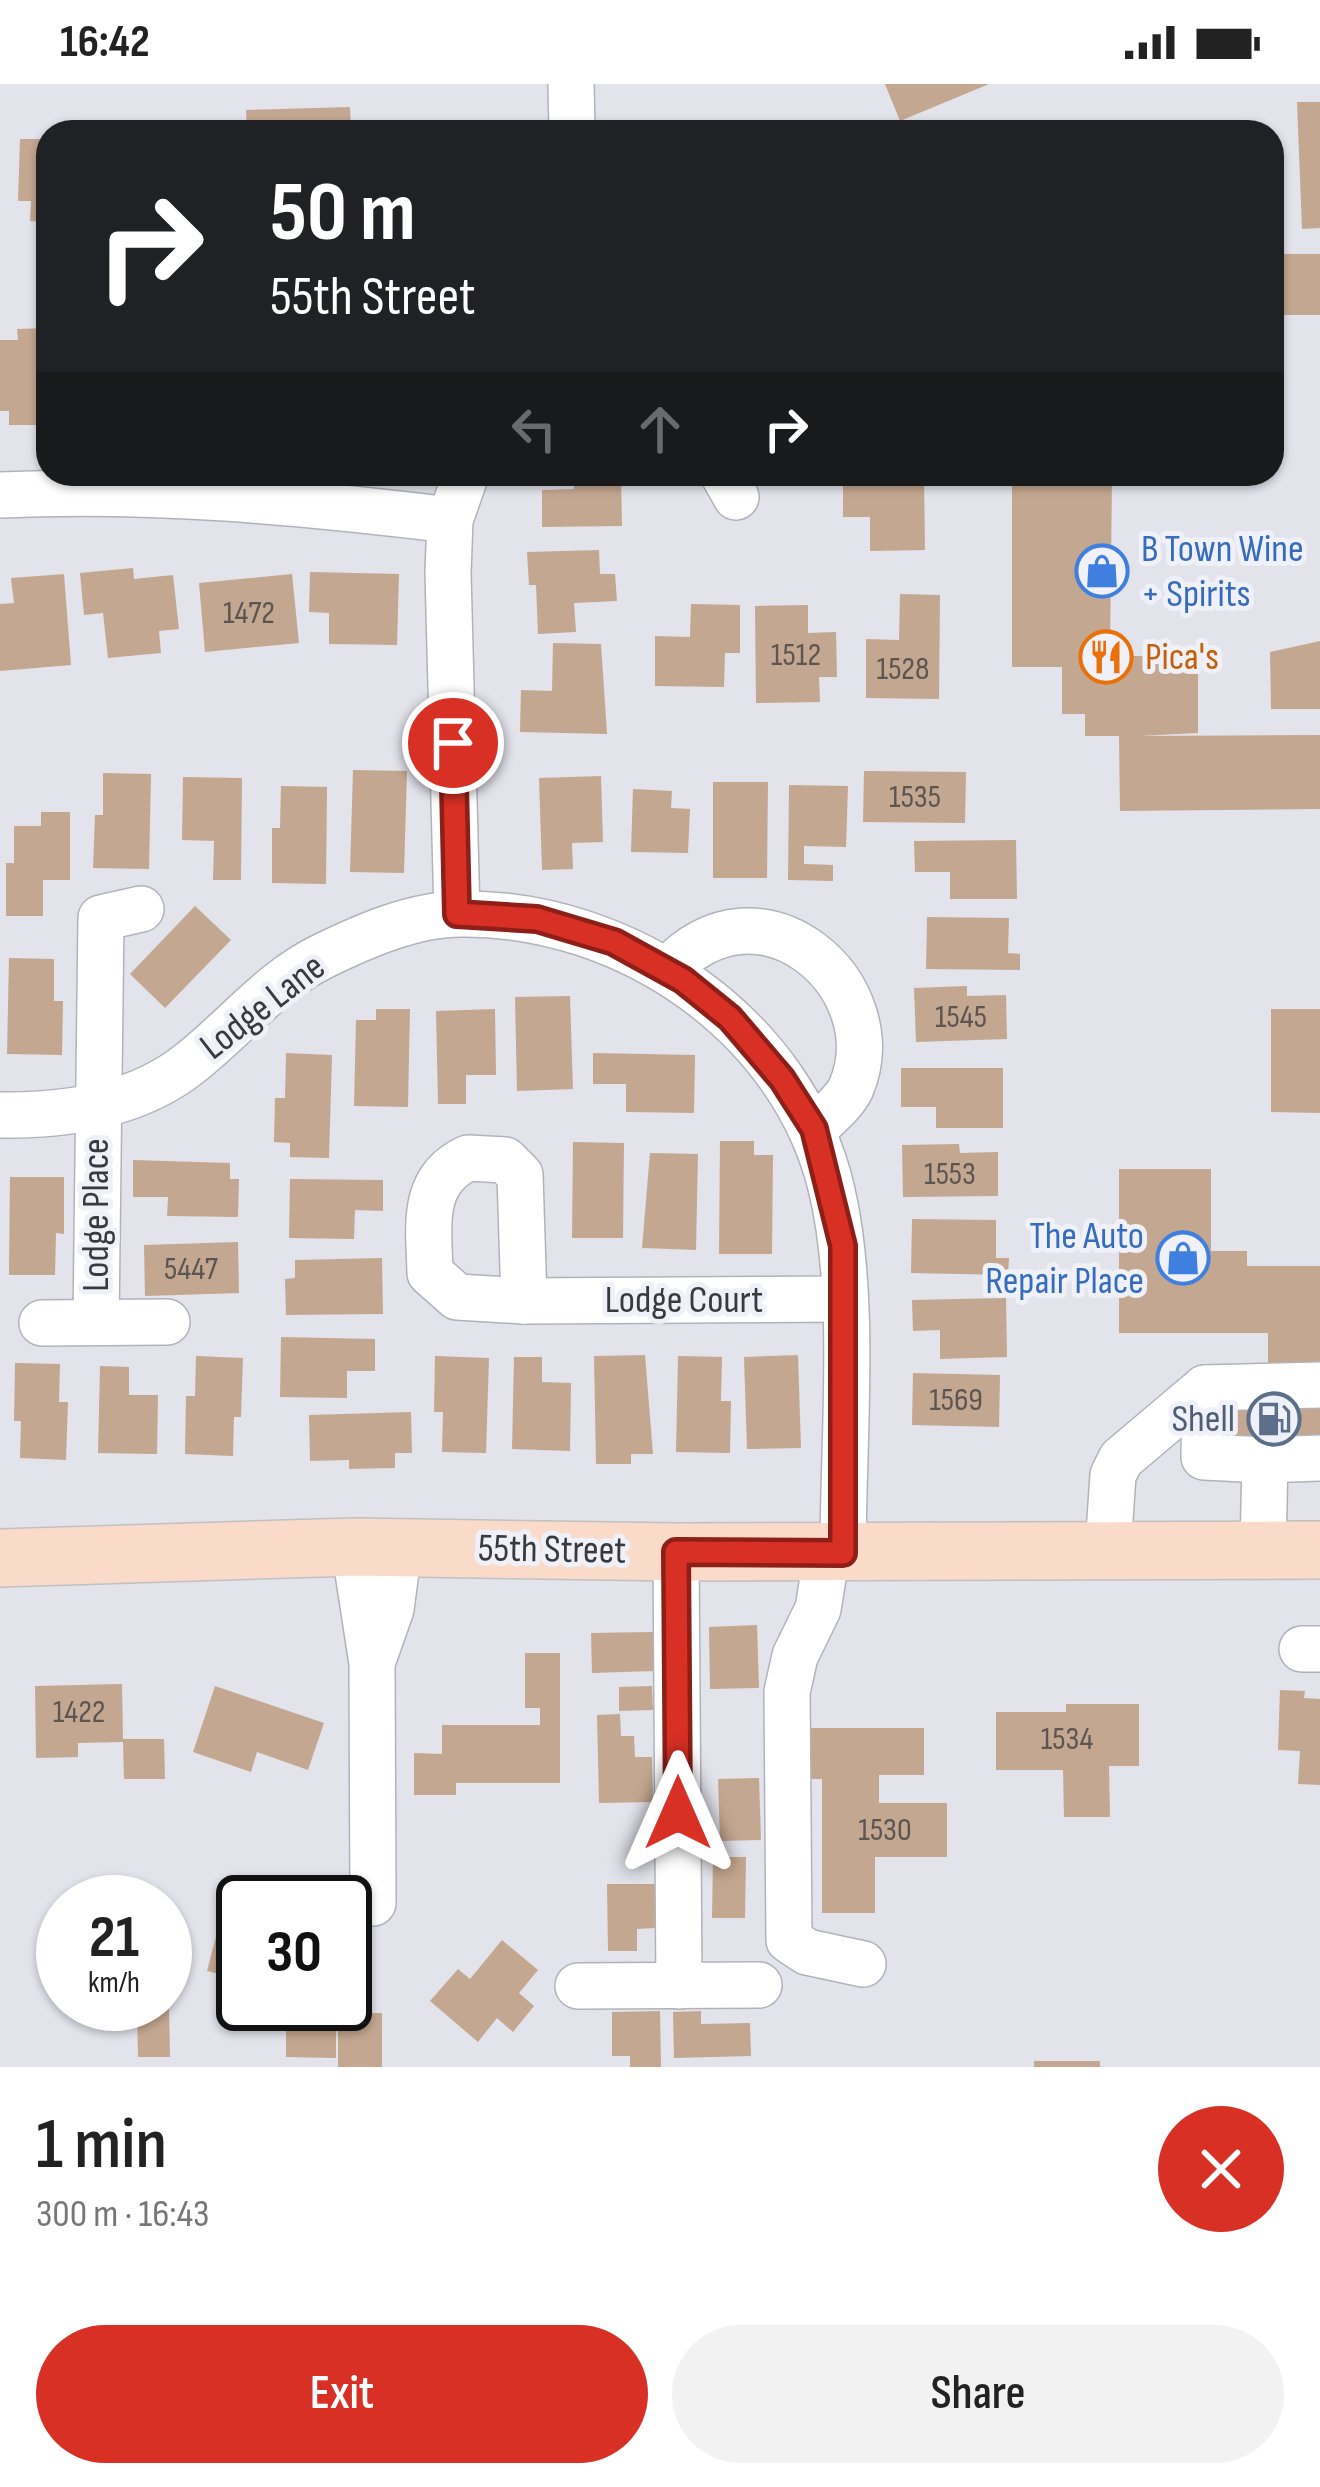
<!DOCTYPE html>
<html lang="en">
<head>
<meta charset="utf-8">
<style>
	:root { --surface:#fff; --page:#f2f2f2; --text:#222; --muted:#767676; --accent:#d93025 }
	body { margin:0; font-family:"Sofia Sans Condensed",sans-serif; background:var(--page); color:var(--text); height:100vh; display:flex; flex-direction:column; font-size:45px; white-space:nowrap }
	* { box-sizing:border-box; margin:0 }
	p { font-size:39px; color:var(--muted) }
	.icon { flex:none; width:66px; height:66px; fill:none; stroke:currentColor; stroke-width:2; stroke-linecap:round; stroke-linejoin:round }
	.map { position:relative; height:1983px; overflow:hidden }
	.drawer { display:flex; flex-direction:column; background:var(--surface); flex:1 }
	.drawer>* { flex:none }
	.banner { position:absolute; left:36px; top:36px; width:1248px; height:366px; border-radius:36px; box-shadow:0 3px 9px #0004; background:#202124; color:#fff; overflow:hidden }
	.speed { position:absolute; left:36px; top:1791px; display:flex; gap:24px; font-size:60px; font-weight:700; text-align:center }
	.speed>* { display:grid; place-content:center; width:156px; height:156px; border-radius:50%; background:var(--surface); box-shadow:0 3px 9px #0004; line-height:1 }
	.speed small { font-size:30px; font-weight:400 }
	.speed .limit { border:6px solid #111; border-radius:18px; background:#fff; color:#111 }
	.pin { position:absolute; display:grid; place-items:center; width:102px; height:102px; color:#fff; margin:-51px; border:6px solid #fff; border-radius:50%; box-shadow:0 3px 12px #0007 }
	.me { position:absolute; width:132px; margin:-66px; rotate:0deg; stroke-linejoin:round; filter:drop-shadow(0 0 9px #0008) }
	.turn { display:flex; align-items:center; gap:42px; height:252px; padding:0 36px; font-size:54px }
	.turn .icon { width:156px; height:156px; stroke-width:2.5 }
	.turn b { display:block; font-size:84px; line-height:102px }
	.lanes { display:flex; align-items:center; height:114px; padding:0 36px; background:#0003; justify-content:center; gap:60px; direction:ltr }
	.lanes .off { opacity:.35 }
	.round { display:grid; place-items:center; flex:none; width:126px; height:126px; border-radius:63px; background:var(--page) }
	.headline { display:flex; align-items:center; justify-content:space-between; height:204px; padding:0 36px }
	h1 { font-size:72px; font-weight:600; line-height:90px }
	.button { display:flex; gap:24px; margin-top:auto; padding:24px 36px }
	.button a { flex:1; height:138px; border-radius:72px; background:var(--accent); color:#fff; font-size:48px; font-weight:600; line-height:138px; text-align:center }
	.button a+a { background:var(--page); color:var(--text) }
	.status { display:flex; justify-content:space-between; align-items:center; height:84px; padding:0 60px; background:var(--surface); direction:ltr }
	.status svg { height:33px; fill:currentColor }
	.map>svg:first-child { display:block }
	.building { fill:#c4a790 }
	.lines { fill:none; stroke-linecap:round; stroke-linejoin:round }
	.minor-casing { stroke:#b2b3ba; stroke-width:48 }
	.major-casing { stroke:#c0c0c1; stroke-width:60 }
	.minor { stroke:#fff; stroke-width:45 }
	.major { stroke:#fadbc9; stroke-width:57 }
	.route-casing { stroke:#8d1f18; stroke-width:30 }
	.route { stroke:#d93025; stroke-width:21 }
	.labels { text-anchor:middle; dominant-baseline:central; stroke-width:10; stroke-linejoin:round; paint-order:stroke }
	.number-label { font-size:33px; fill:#5c5552 }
	.shop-label { font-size:39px; fill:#366cbe; stroke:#eff0f8; text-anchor:start }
	.food-label { font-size:39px; fill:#c56008; stroke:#eff0f8; text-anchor:start }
	.street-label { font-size:39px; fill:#3a3a3e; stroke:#eff0f8 }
	.service-label { font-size:39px; fill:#4e5e75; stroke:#eff0f8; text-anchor:end }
</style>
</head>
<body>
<div class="status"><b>16:42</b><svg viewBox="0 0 49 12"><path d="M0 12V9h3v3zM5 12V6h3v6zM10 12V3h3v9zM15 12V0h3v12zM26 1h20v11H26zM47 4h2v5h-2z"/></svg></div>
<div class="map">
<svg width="1320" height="1983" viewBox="0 0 1320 1983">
	<rect width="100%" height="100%" fill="#e2e3eb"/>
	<g class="building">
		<polygon points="885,0 989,0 900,37"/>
		<polygon points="1297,18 1320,18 1320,144 1302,145"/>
		<polygon points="350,23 351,48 247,48 246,26"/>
		<polygon points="794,39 835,40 835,48 794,48"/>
		<polygon points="1211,39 1211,48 1051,48 1051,40"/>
		<polygon points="522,42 522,48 449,48 449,43"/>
		<polygon points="51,43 92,44 92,48 51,48"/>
		<polygon points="20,55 48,55 48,138 30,137 31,117 18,117"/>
		<rect x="1272" y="170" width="48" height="61"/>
		<polygon points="48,244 48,341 9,341 9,327 0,327 0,256 18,256 17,245"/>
		<polygon points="574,390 621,390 622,442 542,443 542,406 574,405"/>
		<polygon points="1012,390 1118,390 1112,395 1110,561 1126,572 1198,572 1198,649 1139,652 1320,651 1320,725 1120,727 1119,652 1085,652 1085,630 1062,630 1062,583 1012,583"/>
		<polygon points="924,392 925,466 870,467 870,433 843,433 843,393"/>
		<polygon points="599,466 600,490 615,490 617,517 574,519 576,548 538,550 536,501 529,501 527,468"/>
		<polygon points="133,484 134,495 173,491 179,545 159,547 161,569 108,574 103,529 84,531 80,489"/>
		<polygon points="310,488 399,490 397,561 329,560 329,529 309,528"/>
		<polygon points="64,490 71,581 0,587 0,520 14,519 11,494"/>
		<polygon points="292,490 299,559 205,568 199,499"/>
		<polygon points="900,510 940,511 939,615 866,614 866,555 899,556"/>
		<polygon points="691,520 740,521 740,569 725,569 724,603 655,602 655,552 690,553"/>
		<polygon points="808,521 808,549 836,548 837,593 819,593 820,618 756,619 755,522"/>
		<polygon points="1320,557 1320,625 1271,625 1270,568"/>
		<polygon points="553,559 601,560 607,650 520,648 521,606 552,607"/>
		<polygon points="353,686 407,687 404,789 350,788"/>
		<polygon points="864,687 966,688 965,739 863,738"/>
		<polygon points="103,689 151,690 149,785 93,784 95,731 103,731"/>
		<polygon points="601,692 603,758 572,759 573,785 542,786 539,694"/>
		<polygon points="183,693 242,694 241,796 213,796 214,757 182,756"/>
		<polygon points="713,698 768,698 767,794 713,794"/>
		<polygon points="789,701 848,702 846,763 804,762 804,780 833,781 833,797 788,796"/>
		<polygon points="281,702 327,703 326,800 272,799 272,744 280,744"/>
		<polygon points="633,705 672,707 671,724 690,725 688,769 631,768"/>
		<polygon points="41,728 70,728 70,796 43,796 43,832 6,832 6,779 14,779 14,742 41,742"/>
		<polygon points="1016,756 1017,815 950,815 950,788 915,788 914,757"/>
		<polygon points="195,822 231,856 165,924 130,890"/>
		<polygon points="927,833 1009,834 1008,869 1020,870 1020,886 926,885"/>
		<polygon points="9,874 54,875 54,917 63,917 62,971 7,970"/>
		<polygon points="967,902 967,912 1006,911 1007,955 916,958 914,904"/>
		<polygon points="570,912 573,1005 517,1007 515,913"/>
		<polygon points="376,925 410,925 408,1023 354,1022 356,936 376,936"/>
		<polygon points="495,925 496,991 466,991 466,1020 438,1020 436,927"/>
		<polygon points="1271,925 1320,925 1320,1029 1271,1028"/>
		<polygon points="286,969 332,971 329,1074 290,1073 290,1059 274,1058 275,1014 285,1014"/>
		<polygon points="593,969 695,971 694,1029 626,1028 626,1000 593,1000"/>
		<polygon points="901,984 1003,984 1003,1044 936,1044 936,1023 901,1023"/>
		<polygon points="720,1057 754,1057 754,1071 773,1071 772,1170 719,1170"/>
		<polygon points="573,1058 624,1059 623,1154 572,1154"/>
		<polygon points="959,1060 960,1069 998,1068 998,1112 903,1113 902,1061"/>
		<polygon points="650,1069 698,1070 696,1166 642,1164"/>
		<polygon points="133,1076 230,1079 230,1095 239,1095 238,1133 167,1132 168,1113 133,1113"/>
		<polygon points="1119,1085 1211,1085 1211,1167 1247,1167 1247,1182 1320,1182 1320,1288 1268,1288 1268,1249 1119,1249"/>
		<polygon points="10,1093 64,1093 64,1150 56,1149 55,1191 9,1191"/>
		<polygon points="290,1095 383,1096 383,1127 355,1126 354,1155 289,1154"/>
		<polygon points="912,1135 996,1136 996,1174 1009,1174 1008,1191 911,1189"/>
		<polygon points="238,1158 239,1209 145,1212 144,1161"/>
		<polygon points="382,1174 383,1230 286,1231 285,1195 295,1194 295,1176"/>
		<polygon points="1006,1214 1007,1273 940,1275 940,1246 913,1247 912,1216"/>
		<polygon points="281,1253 375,1255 375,1287 347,1287 347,1314 280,1313"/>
		<polygon points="645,1271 653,1370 631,1370 631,1380 596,1380 594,1272"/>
		<polygon points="798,1271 801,1364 747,1365 744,1273"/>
		<polygon points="196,1272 243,1274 241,1333 234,1333 233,1372 185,1370 186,1312 195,1312"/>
		<polygon points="435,1272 489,1274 486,1369 442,1368 443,1328 434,1328"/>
		<polygon points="678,1272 722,1273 721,1317 731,1317 730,1369 676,1368"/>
		<polygon points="514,1273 542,1273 542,1298 571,1299 570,1367 512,1365"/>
		<polygon points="15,1279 60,1280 59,1318 68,1318 66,1376 20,1374 21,1337 14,1337"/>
		<polygon points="100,1282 129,1283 129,1311 158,1311 157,1370 98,1369"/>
		<polygon points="913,1289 1000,1291 999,1343 912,1341"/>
		<polygon points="1320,1317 1320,1352 1229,1354 1228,1318"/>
		<polygon points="411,1328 412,1369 395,1369 395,1384 349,1385 349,1376 310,1377 309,1331"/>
		<polygon points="757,1541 759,1604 710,1605 709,1543"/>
		<polygon points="653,1548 654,1587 592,1589 591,1549"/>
		<polygon points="525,1569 560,1569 560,1699 456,1699 456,1711 414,1711 414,1669 442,1670 442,1641 540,1641 540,1624 525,1624"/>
		<polygon points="122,1600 123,1655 164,1655 165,1695 124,1695 123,1658 78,1659 78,1673 36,1674 35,1602"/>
		<polygon points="215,1602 324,1639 308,1686 257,1668 251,1688 193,1668"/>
		<polygon points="652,1602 653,1626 619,1627 619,1603"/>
		<polygon points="1280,1606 1305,1607 1304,1614 1320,1615 1320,1701 1298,1700 1300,1667 1278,1666"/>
		<polygon points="1066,1620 1139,1620 1139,1682 1109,1682 1110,1733 1064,1733 1063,1686 996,1686 996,1628 1066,1628"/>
		<polygon points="620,1630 621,1652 634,1652 635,1673 652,1673 653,1718 599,1719 597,1631"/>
		<polygon points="805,1644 924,1644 924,1691 879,1691 879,1719 947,1719 947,1773 875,1773 875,1829 822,1829 822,1695 805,1695"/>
		<polygon points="759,1694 761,1756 720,1757 718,1695"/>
		<polygon points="713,1773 746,1773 745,1834 712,1834"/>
		<polygon points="607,1800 655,1800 655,1844 637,1845 637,1867 608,1867"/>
		<polygon points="217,1849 243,1850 243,1920 230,1916 230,1893 207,1887"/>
		<polygon points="502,1856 538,1886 519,1909 534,1922 513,1948 497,1934 478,1958 430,1917 458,1885 470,1895"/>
		<polygon points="137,1920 169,1920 170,1973 138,1973"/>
		<polygon points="286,1920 336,1920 336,1974 286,1973"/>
		<polygon points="660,1927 661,1983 630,1983 630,1972 612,1972 612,1928"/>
		<polygon points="701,1927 701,1940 750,1939 751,1972 674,1974 673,1928"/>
		<rect x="338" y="1929" width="44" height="54"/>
		<rect x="1034" y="1977" width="66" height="6"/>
	</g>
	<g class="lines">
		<g class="minor-casing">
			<g id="minor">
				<polyline points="571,0 572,48"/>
				<polyline points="723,390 736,413"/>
				<path d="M0,411c152,-7 299,7 450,25"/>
				<polyline points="457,829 448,489 450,436 466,390"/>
				<path d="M667,887c94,-104 227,16 184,117 -7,15 -25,29 -37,41"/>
				<path d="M0,1031c65,1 137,-10 189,-51 45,-35 82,-83 134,-108 41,-20 91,-42 138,-42 165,-2 333,112 371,277 25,107 11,249 11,362"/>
				<path d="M468,1074l37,2 15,15 4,126 -67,-4 -27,-24c-1,-46 -10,-93 38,-115z"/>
				<polyline points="524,1217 843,1215"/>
				<polyline points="96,1238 101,834 141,825"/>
				<polyline points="42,1239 167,1238"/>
				<polyline points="1205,1304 1204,1373 1265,1376"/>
				<polyline points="354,1463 372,1579 373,1819"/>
				<polyline points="1108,1465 1113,1391 1121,1375 1205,1304 1320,1301"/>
				<polyline points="1263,1466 1265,1376 1320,1374"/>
				<polyline points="676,1468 679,1902"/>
				<polyline points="827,1469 818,1525 795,1572 787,1608 789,1856 807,1868 863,1880"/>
				<polyline points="1302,1565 1320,1565"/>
				<polyline points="373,1576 391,1525 399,1464"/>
				<polyline points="578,1902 759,1901"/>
			</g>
		</g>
		<g class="major-casing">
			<polyline id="major" points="0,1474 354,1463 676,1468 1320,1466"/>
		</g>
		<use href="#minor" class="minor"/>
		<use href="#major" class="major"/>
	</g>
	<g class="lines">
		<g class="route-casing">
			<polyline id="route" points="453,659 457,830 537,835 614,858 683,896 730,934 782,995 814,1045 843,1162 843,1469 676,1468 678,1729"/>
		</g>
		<use href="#route" class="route"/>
	</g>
	<defs>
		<g id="shop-ring" transform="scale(2.7)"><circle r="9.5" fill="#eff0f8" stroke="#3f7fe0" stroke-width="1.5"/><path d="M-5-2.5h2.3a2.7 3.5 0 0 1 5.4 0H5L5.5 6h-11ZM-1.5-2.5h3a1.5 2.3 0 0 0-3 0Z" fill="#3f7fe0"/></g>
		<g id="restaurant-ring" transform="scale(2.7)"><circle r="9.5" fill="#eff0f8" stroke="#e8710a" stroke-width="1.5"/><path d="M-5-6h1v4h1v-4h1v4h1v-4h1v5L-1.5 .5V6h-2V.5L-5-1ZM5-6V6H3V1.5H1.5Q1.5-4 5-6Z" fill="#e8710a"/></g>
		<g id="fuel-ring" transform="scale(2.7)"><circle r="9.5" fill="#eff0f8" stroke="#5c6f8a" stroke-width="1.5"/><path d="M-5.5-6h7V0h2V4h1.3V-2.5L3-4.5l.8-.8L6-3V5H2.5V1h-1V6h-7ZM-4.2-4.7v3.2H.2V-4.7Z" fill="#5c6f8a"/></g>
	</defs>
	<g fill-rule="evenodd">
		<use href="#shop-ring" x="1102" y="487"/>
		<use href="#restaurant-ring" x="1106" y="573"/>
		<use href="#shop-ring" x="1183" y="1174"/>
		<use href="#fuel-ring" x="1274" y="1335"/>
	</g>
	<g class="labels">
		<g class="number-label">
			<text x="249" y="529">1472</text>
			<text x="796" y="571">1512</text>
			<text x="903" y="585">1528</text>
			<text x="915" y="713">1535</text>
			<text x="961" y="933">1545</text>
			<text x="950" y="1090">1553</text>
			<text x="191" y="1185">5447</text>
			<text x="956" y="1316">1569</text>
			<text x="79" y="1628">1422</text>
			<text x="1067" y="1655">1534</text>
			<text x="885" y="1746">1530</text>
		</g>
		<g class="shop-label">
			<text x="1141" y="465">B Town Wine<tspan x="1141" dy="45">+ Spirits</tspan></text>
			<text x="1144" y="1152" text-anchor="end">The Auto<tspan x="1144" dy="45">Repair Place</tspan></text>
		</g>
		<g class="food-label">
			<text x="1145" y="573">Pica's</text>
		</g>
		<g class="street-label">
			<text transform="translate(263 923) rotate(-38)">Lodge Lane</text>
			<text transform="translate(96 1131) rotate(-90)">Lodge Place</text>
			<text x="684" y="1216">Lodge Court</text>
			<text transform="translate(552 1466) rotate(1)">55th Street</text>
		</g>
		<g class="service-label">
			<text x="1235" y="1335">Shell</text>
		</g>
	</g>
</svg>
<div class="speed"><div>21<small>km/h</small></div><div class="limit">30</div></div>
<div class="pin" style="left:453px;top:659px;background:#d93025"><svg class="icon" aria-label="arrive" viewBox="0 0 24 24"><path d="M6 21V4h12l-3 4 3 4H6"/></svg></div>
<svg class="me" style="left:678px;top:1729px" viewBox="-20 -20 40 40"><path d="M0-17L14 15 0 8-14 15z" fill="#d93025" stroke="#fff" stroke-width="4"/></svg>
<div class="banner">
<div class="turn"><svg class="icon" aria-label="right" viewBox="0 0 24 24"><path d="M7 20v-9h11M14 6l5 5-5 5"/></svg><div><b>50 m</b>55th Street</div></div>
<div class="lanes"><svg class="icon off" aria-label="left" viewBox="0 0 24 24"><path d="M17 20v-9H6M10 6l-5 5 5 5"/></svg><svg class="icon off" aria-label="ahead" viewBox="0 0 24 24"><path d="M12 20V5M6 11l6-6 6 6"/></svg><svg class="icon" aria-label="right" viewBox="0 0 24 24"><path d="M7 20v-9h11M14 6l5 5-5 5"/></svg></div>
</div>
</div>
<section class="drawer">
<div class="headline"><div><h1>1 min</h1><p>300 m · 16:43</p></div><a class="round" style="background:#d93025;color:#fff"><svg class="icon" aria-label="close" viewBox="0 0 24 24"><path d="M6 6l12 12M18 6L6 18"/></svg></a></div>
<div class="button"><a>Exit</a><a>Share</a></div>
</section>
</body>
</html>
